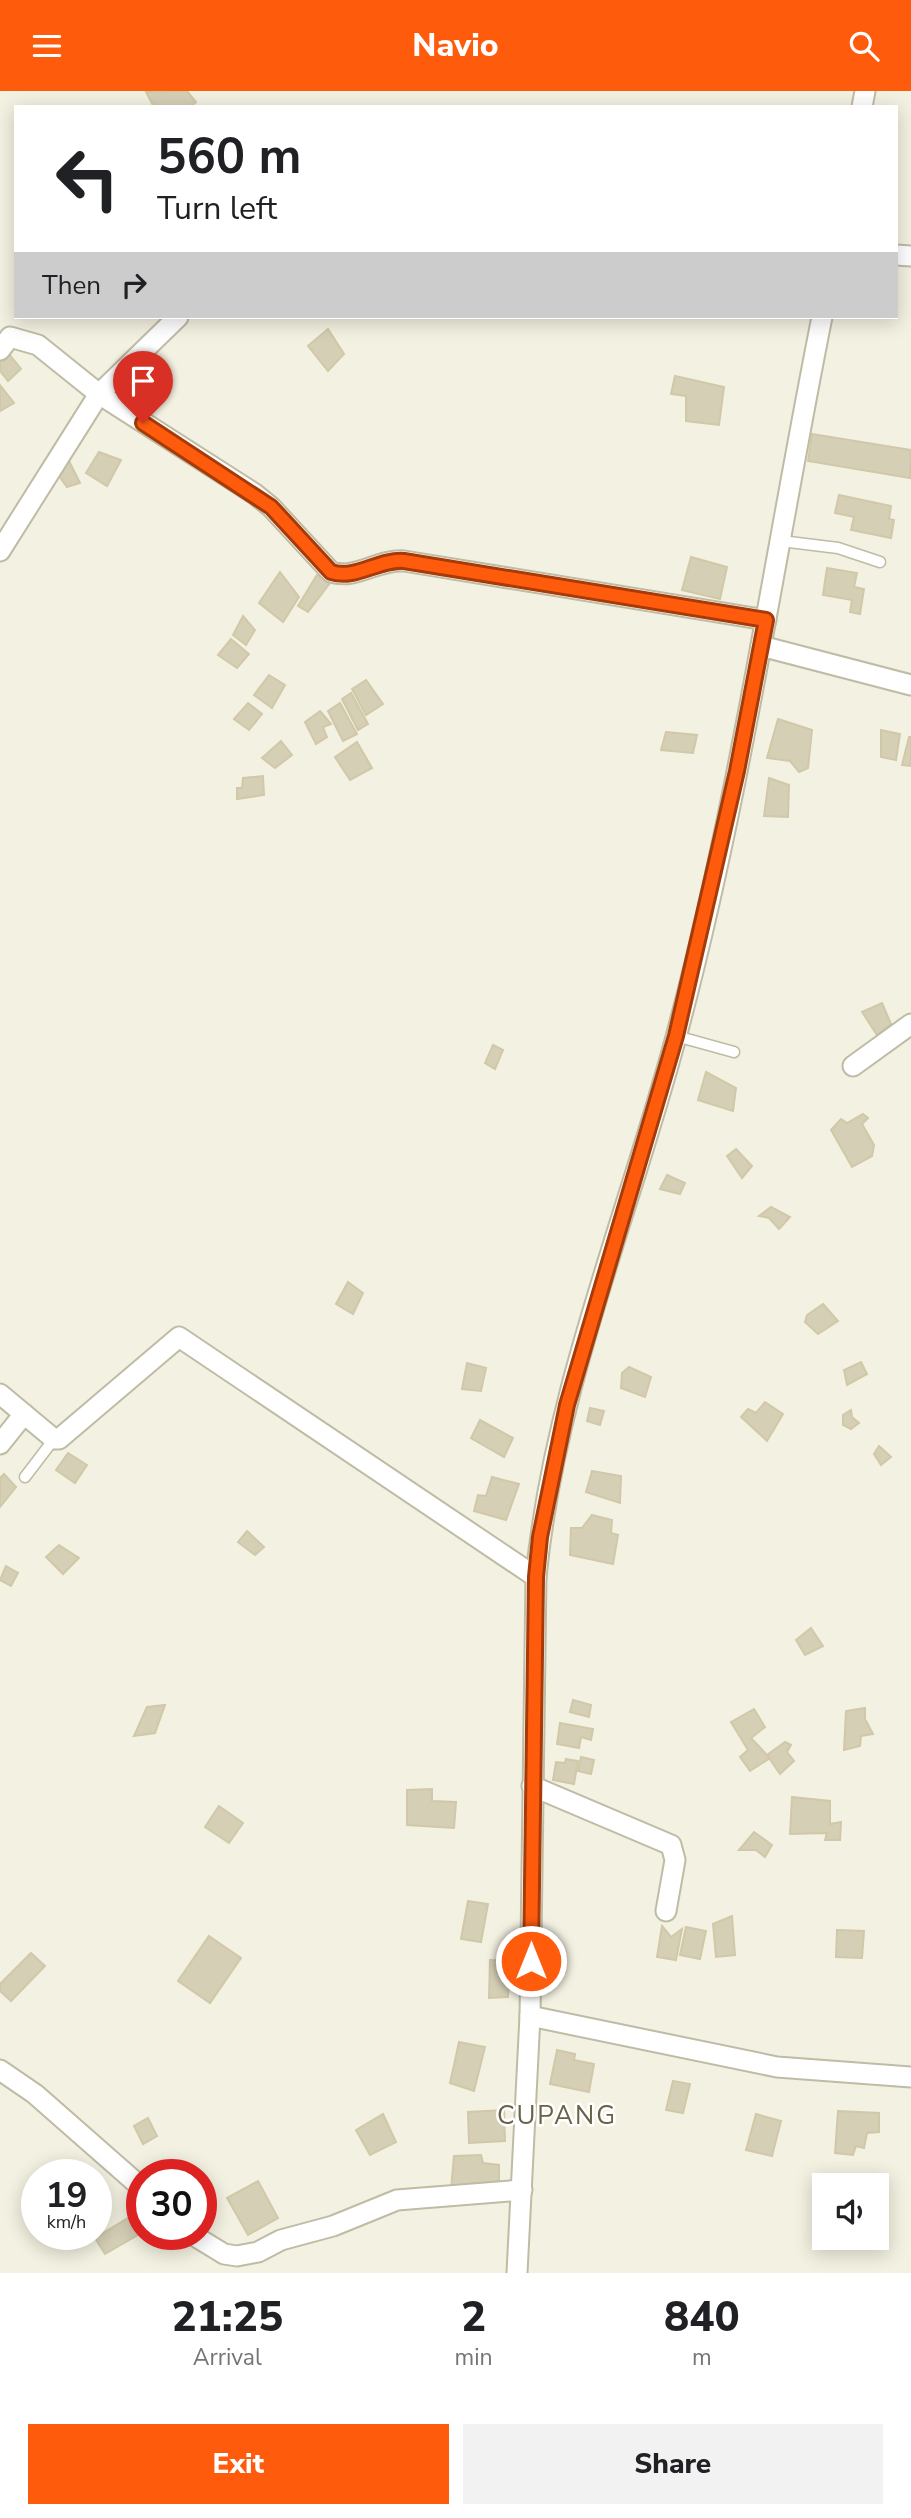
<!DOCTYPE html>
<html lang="en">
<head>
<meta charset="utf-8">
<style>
	:root { --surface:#fff; --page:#f2f2f2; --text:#202124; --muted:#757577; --accent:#ff5b0d }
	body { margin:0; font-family:"Nunito Sans",sans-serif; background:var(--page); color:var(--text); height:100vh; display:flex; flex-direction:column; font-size:26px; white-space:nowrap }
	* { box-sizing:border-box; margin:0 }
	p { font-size:23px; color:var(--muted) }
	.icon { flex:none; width:38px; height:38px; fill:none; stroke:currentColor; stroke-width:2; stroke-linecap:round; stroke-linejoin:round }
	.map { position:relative; height:2182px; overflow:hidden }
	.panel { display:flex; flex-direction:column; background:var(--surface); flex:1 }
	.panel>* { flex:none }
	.banner { position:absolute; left:14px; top:14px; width:884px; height:214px; border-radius:0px; box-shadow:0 4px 18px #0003; background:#fff; color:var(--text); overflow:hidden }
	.controls { position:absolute; left:812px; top:2082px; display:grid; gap:14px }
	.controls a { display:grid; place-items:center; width:77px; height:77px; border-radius:0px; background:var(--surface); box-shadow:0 4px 18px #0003; font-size:35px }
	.speed { position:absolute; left:21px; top:2068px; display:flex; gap:14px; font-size:35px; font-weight:700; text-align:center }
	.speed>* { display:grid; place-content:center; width:91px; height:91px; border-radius:50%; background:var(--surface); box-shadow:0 4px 18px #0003; line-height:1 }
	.speed small { font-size:18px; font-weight:400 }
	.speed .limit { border:10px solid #d22; background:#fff; color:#111 }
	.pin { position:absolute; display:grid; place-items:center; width:60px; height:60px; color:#fff; margin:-72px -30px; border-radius:50% 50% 50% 0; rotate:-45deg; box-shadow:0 0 7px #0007 }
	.pin .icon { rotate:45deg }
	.me { position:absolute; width:77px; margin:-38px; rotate:0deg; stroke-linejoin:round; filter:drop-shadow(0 0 5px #0008) }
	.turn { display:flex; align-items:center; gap:24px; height:147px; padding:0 28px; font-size:32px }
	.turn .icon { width:91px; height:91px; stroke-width:2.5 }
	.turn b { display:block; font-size:49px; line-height:60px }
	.then { display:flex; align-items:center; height:66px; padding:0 28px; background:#0003; gap:14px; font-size:26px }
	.eta { display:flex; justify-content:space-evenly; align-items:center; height:119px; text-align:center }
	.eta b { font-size:42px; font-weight:800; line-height:49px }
	.cta { display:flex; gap:14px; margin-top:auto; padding:14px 28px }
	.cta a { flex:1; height:80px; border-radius:0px; background:var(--accent); color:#fff; font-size:28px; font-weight:800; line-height:80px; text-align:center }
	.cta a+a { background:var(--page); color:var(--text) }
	header { display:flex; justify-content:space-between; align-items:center; height:91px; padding:0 28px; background:var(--accent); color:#fff; font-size:32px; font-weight:800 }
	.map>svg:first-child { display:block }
	.building { fill:#d5cfb6; stroke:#d1c8a8; stroke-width:2 }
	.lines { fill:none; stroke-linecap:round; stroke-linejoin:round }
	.service-casing { stroke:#bfbba4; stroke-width:13 }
	.minor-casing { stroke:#bfbba4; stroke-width:23 }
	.service { stroke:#fff; stroke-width:10 }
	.minor { stroke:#fff; stroke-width:19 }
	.route-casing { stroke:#a63b08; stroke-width:18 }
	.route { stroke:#ff5b0d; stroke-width:12 }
	.labels { text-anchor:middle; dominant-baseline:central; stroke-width:5; stroke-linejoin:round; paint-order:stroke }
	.quarter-label { font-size:26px; letter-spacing:2px; fill:#696148; stroke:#fff }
</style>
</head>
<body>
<header><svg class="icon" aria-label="menu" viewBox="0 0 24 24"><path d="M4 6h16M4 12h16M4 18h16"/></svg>Navio<svg class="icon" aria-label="search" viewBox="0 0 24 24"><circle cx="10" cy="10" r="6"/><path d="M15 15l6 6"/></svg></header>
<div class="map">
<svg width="911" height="2182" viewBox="0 0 911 2182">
	<rect width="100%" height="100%" fill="#f3f1e1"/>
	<g class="building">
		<polygon points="187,0 196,11 190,16 154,16 146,1"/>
		<polygon points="328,238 344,263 328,280 308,255"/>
		<polygon points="9,263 21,278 8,290 0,280 0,270"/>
		<polygon points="675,285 724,296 719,334 686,330 686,305 671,303"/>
		<polygon points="0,294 14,312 0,320"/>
		<polygon points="812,343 911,359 910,387 808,370"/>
		<polygon points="99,361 121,369 107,395 86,382"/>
		<polygon points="66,364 80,392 67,396 54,378"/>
		<polygon points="839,404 891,415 889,428 894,429 891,447 851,439 854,426 835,422"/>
		<polygon points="691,466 727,476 720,508 682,499"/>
		<polygon points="827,477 857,482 854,496 864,498 860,523 850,521 852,509 823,504"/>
		<polygon points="280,481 299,506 283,531 259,512"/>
		<polygon points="317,484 330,492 308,521 298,515"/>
		<polygon points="243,525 255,539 246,554 233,544"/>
		<polygon points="231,548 249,563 237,577 218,564"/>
		<polygon points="269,584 285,594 272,617 254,604"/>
		<polygon points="366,589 383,613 366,624 352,598"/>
		<polygon points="351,602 368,633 358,639 342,608"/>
		<polygon points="248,612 262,623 249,639 234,628"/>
		<polygon points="340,612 357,643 343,650 328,620"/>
		<polygon points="320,620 331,633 323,636 327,646 316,653 305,631"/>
		<polygon points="778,628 812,639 808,677 799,681 790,670 767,667"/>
		<polygon points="881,639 900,643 896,669 881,666"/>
		<polygon points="666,641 697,644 693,662 661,659"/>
		<polygon points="909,646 911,646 911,675 902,674"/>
		<polygon points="281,650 292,664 275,677 262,667"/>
		<polygon points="357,651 372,677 350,689 335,666"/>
		<polygon points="263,685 264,704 237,708 237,697 242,697 243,687"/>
		<polygon points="769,687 789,694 788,726 764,725"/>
		<polygon points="882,912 891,933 877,944 862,921"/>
		<polygon points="493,954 503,959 495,978 485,972"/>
		<polygon points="706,981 736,997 733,1020 698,1009"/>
		<polygon points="863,1023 868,1027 862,1033 874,1054 872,1065 852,1076 831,1039 841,1028 847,1032"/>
		<polygon points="736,1058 752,1075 742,1087 727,1065"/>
		<polygon points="667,1084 685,1092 680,1103 660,1098"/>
		<polygon points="771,1116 790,1126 779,1138 769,1127 759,1125"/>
		<polygon points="348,1191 363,1202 353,1223 336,1213"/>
		<polygon points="823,1213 838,1230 818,1243 805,1231 807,1224"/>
		<polygon points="861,1271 867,1283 847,1294 844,1279"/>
		<polygon points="467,1272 486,1277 481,1300 462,1298"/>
		<polygon points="629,1276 651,1286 645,1306 621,1297 622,1282"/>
		<polygon points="765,1311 783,1323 767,1350 741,1326 748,1318 756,1322"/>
		<polygon points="590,1317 604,1320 600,1334 587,1330"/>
		<polygon points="851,1319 852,1326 859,1332 851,1338 843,1334 843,1324"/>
		<polygon points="480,1329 513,1347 504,1366 471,1347"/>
		<polygon points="879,1355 891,1366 881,1374 874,1363"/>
		<polygon points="68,1362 87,1374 75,1392 56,1379"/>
		<polygon points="592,1380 621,1385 620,1412 586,1401"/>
		<polygon points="4,1383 16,1396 0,1416 0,1387"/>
		<polygon points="492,1386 519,1393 506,1429 474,1420 478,1404 486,1405"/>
		<polygon points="592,1424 612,1429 611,1442 618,1444 613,1473 570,1464 571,1437 582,1437"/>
		<polygon points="247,1440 264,1456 255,1464 238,1451"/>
		<polygon points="59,1454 79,1467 63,1483 46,1466"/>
		<polygon points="6,1475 18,1482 11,1495 0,1489"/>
		<polygon points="811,1537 823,1555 805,1564 796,1549"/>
		<polygon points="573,1609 591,1614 589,1626 570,1621"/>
		<polygon points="165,1614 155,1642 134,1645 147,1616"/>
		<polygon points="865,1617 865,1628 873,1643 861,1645 860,1655 844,1659 846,1620"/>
		<polygon points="754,1618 765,1636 751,1647 770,1667 750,1680 740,1666 748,1659 731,1631"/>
		<polygon points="560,1632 593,1638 591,1649 581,1646 579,1657 557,1653"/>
		<polygon points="785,1651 791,1654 787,1661 794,1670 780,1683 767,1664"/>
		<polygon points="581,1666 594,1669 591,1683 578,1680"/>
		<polygon points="566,1668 578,1670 574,1693 553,1689 556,1671 565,1672"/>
		<polygon points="432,1698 432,1710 456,1711 454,1737 407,1734 407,1699"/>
		<polygon points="792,1706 830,1710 830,1733 841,1731 840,1749 825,1749 827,1742 790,1743"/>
		<polygon points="219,1715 243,1732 229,1752 205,1736"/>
		<polygon points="754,1741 772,1754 765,1766 756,1759 739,1759"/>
		<polygon points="468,1810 488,1813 481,1851 461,1848"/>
		<polygon points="732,1825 735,1864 716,1866 713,1833"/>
		<polygon points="662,1835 671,1846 682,1838 676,1869 657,1866"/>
		<polygon points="686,1836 706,1840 700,1868 680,1864"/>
		<polygon points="837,1839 864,1840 862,1867 836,1866"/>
		<polygon points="209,1845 241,1867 210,1912 178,1890"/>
		<polygon points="31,1862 45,1875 11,1910 0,1900 0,1893"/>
		<polygon points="490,1869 510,1870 508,1906 489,1907"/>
		<polygon points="459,1951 485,1956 474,2000 450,1992"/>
		<polygon points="557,1959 575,1963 574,1969 594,1973 589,2001 550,1993"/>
		<polygon points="673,1990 690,1993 683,2022 666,2019"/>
		<polygon points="504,2019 505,2050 469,2052 468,2021"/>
		<polygon points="838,2020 879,2022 879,2041 867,2042 864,2057 856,2055 853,2064 835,2062"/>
		<polygon points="383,2023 396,2051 370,2064 356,2039"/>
		<polygon points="756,2023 781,2030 772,2065 746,2059"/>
		<polygon points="148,2027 157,2045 143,2053 134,2035"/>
		<polygon points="481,2064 483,2072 499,2074 499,2090 451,2098 454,2065"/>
		<polygon points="258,2090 278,2127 248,2144 227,2107"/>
		<polygon points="128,2127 138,2144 105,2163 95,2147"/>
	</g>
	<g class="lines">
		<g class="service-casing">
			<g id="service">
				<polyline points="781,450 838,457 880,471"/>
				<polyline points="676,945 734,961"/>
				<polyline points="25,1386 54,1348"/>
			</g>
		</g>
		<g class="minor-casing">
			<g id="minor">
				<polyline points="862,16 865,0"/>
				<polyline points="896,164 911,165"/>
				<path d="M0,259l10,-13 28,8 61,49 156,100 16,13 60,65c25,8 47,-13 73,-11l362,59"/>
				<polyline points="0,460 99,303 178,226"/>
				<polyline points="761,555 911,594"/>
				<polyline points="853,975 911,933"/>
				<polyline points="0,1303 54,1348 59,1348 179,1246 536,1486"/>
				<polyline points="0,1353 24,1323"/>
				<polyline points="532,1695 671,1754 675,1769 666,1820"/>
				<polyline points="530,1925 777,1976 911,1986"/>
				<polyline points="0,1979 35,2003 142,2097"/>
				<polyline points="193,2144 224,2163 237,2165 258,2161 281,2149 333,2135 397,2109 522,2099"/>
				<path d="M517,2182l13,-257 6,-439c18,-186 92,-361 140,-540 64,-237 98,-480 146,-720"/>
			</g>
		</g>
		<use href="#service" class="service"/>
		<use href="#minor" class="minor"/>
	</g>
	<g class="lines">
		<g class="route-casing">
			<path id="route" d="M143,332l128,84 60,65c25,8 47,-13 73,-11l362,59 -29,151 -61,265 -109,369 -27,132 -4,40 -5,384"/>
		</g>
		<use href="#route" class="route"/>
	</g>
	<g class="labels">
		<g class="quarter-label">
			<text x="557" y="2024">CUPANG</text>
		</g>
	</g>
</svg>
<div class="controls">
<a><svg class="icon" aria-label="sound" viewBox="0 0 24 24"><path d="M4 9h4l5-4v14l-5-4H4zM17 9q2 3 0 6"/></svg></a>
</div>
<div class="speed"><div>19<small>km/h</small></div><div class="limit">30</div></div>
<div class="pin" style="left:143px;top:332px;background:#d93025"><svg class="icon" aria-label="arrive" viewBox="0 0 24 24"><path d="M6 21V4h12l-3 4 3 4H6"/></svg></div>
<svg class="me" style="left:531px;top:1870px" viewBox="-20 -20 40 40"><circle r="17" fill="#ff5b0d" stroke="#fff" stroke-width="3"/><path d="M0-11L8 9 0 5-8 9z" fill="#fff"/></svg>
<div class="banner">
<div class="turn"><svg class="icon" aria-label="left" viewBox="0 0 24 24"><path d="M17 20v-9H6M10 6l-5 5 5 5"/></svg><div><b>560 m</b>Turn left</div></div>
<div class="then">Then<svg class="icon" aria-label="right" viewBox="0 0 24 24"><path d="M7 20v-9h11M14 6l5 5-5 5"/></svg></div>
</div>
</div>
<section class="panel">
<div class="eta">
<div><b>21:25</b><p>Arrival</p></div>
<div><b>2</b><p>min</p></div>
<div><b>840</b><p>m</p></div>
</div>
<div class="cta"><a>Exit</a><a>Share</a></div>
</section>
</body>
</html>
